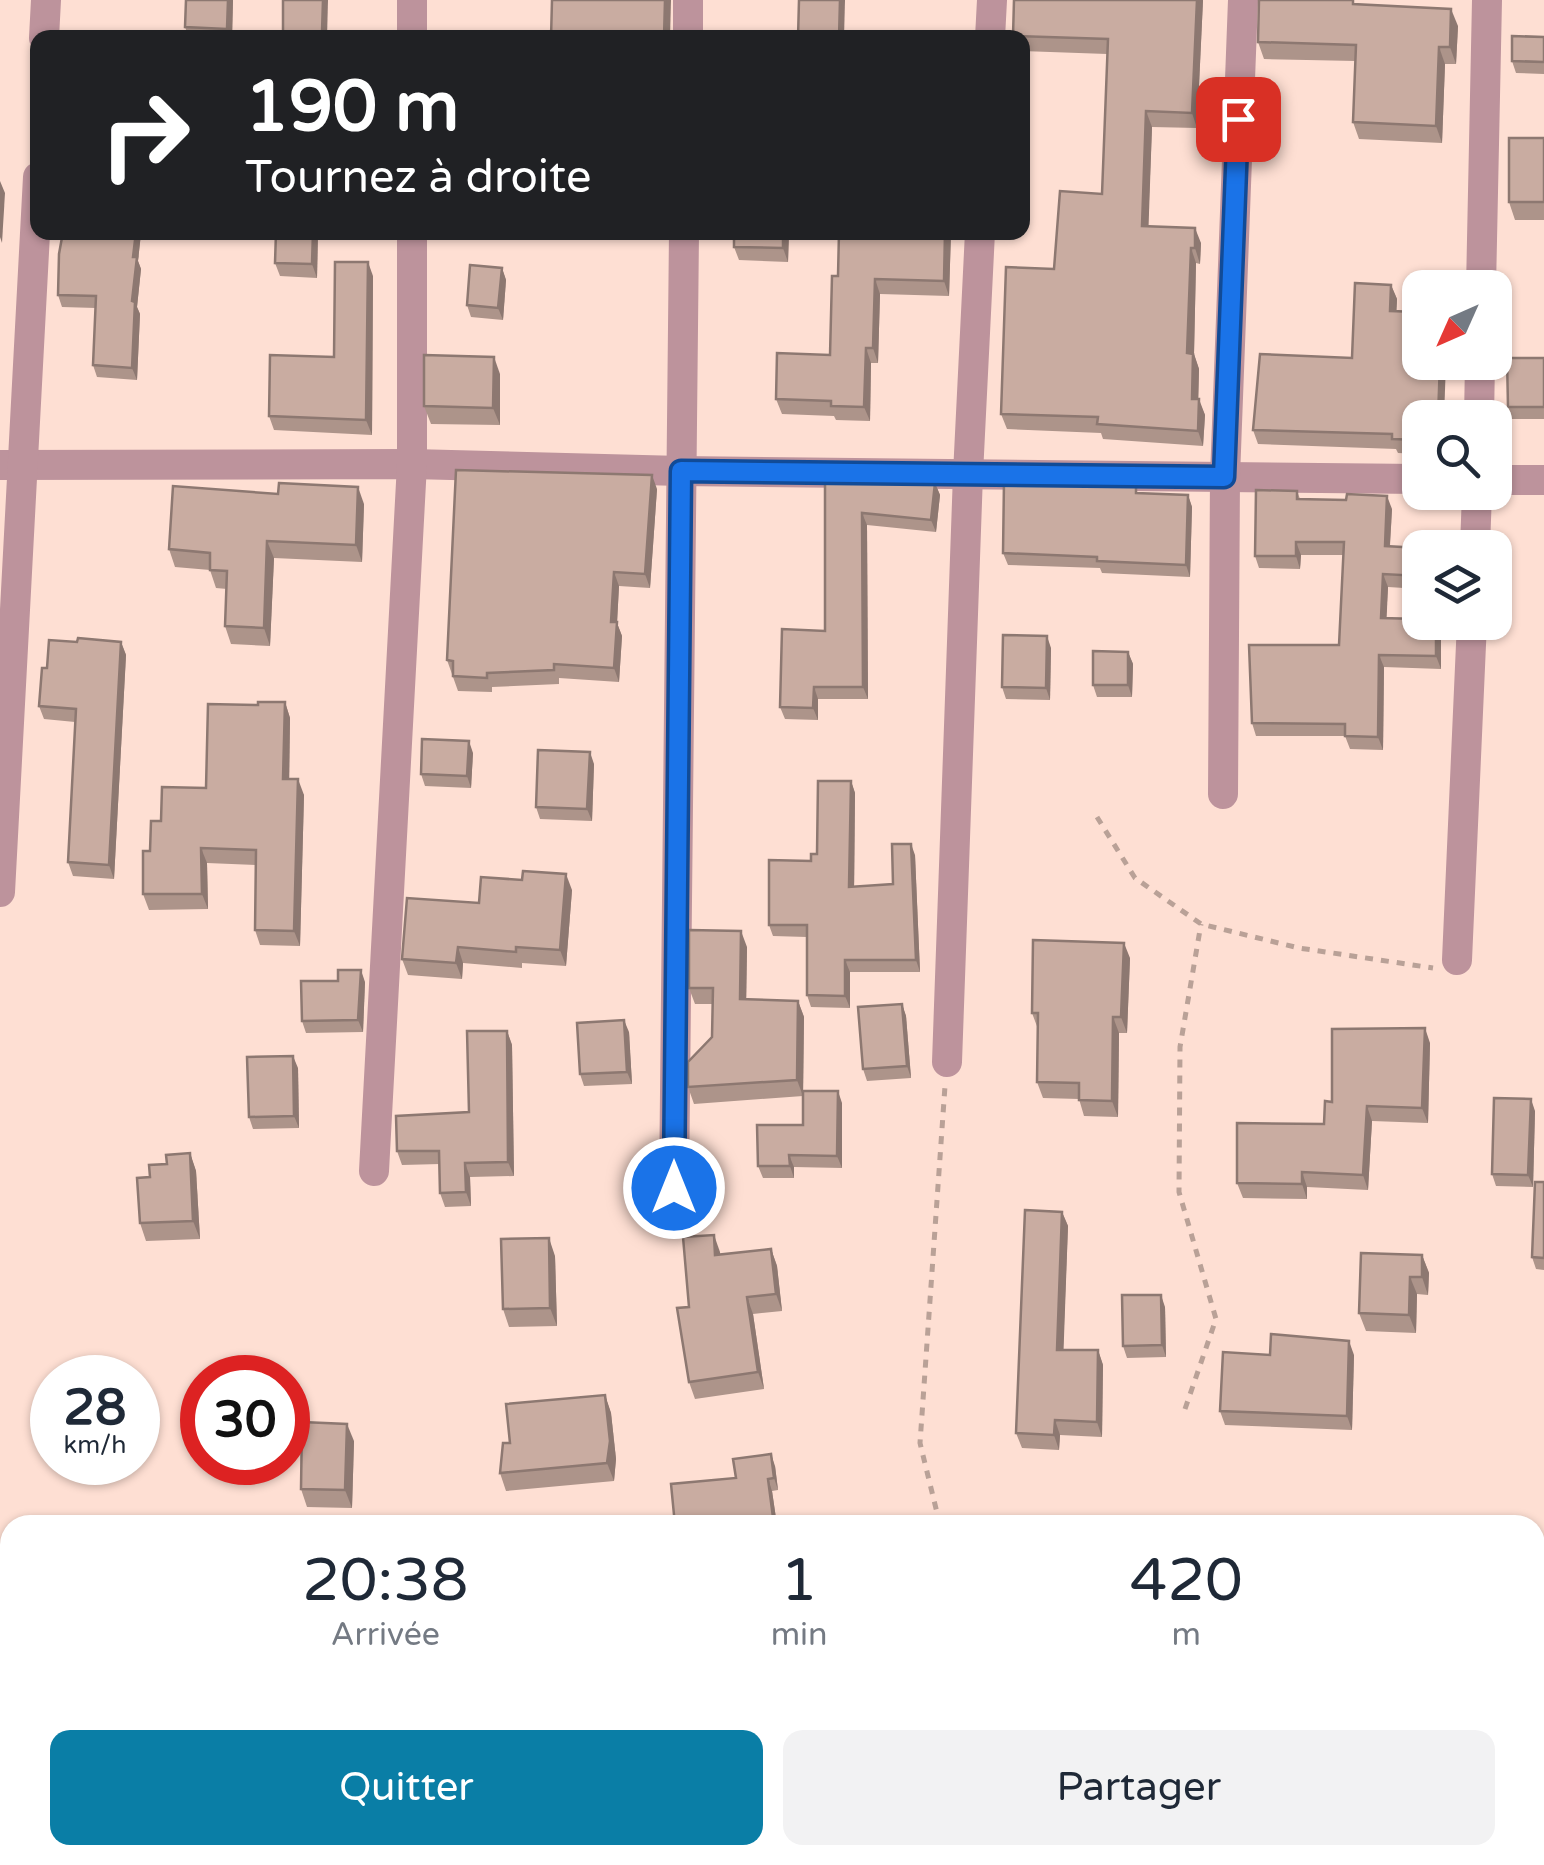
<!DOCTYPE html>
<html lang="fr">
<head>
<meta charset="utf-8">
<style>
	:root { --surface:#fff; --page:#f2f2f3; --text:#1f2937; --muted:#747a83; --accent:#0a7ea6 }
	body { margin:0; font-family:"Varela Round",sans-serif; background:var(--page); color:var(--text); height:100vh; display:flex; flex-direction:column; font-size:38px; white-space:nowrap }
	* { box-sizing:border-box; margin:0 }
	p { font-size:32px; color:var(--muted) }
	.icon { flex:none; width:55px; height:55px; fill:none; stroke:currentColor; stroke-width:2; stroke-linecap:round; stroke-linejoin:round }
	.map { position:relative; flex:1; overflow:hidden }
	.details { position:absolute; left:0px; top:1515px; width:1545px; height:350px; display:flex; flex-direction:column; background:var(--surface); border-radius:30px 30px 0 0; box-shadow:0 2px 8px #0004 }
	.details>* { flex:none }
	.top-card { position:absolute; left:30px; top:30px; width:1000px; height:210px; border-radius:20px; box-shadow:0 2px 8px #0004; background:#202124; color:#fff; overflow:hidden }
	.needle { width:65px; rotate:225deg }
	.tools { position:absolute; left:1402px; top:270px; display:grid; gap:20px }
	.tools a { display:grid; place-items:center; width:110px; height:110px; border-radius:20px; background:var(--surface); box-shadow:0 2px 8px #0004; font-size:50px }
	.speed { position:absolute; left:30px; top:1355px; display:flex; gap:20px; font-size:50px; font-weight:700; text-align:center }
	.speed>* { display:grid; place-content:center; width:130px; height:130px; border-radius:50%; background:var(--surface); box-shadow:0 2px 8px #0004; line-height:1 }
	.speed small { font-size:25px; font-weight:400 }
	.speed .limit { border:15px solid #d22; background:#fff; color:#111 }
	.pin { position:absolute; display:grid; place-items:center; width:85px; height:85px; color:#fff; margin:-42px; border-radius:20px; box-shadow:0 5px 15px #0006 }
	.me { position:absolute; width:110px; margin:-55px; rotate:0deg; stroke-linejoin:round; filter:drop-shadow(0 0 8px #0008) }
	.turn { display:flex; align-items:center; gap:35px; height:210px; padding:0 50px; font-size:45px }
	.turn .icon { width:130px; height:130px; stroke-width:2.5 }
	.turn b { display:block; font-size:70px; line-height:85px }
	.eta { display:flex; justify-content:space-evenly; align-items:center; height:170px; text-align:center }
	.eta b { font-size:60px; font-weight:600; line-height:70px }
	.cta { display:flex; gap:20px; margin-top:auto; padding:20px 50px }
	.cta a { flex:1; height:115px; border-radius:20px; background:var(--accent); color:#fff; font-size:40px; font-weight:600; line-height:115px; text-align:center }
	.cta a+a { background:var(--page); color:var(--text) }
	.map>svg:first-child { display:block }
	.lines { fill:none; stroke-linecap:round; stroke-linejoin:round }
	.path { stroke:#b9a197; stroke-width:5; stroke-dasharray:8 8; stroke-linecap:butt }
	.minor { stroke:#bd939c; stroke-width:30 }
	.wall { fill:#ad948a }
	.shaded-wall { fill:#8d7871 }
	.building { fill:#c9aca1; stroke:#8d7871; stroke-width:2.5 }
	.route-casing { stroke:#114b97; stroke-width:25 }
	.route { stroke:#1a73e8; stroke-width:18 }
</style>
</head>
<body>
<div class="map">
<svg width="1544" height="1865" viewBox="0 0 1544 1865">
	<rect width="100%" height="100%" fill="#fedfd3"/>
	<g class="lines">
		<g class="path">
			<polyline points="1097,817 1135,878 1201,924 1299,948 1433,968"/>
			<polyline points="1185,1409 1216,1319 1179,1192 1180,1047 1201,924"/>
			<polyline points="940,1525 920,1443 945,1086"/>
			<polyline points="925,1855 925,1865"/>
			<polyline points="1418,1855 1436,1865"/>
		</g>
		<g class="minor">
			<polyline points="44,38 46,0"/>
			<polyline points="412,38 412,0"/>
			<polyline points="688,38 688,0"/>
			<polyline points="990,38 992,0"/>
			<polyline points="1481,288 1487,0"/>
			<polyline points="1479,418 1480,362"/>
			<polyline points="0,465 412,464 681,471 1420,479"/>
			<polyline points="1495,480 1544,480"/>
			<polyline points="1475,548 1477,492"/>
			<polyline points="1223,794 1225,477 1243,0"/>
			<polyline points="0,892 38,177"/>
			<polyline points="1457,960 1472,622"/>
			<polyline points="947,1062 968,474 980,232"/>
			<polyline points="374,1171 412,464 412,232"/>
			<polyline points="674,1188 684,232"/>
		</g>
	</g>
	<g class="wall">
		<polygon points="233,0 232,38 189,38 185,27"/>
		<polygon points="1203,0 1197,128 1152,127 1148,226 1201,243 1200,264 1196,263 1194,354 1199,369 1198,399 1205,415 1203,446 1103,439 1101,433 1007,429 1001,414 1054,269 1102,194 1107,54 1022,51 1022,38 1014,38 1013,36"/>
		<polygon points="1360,5 1458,26 1456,64 1445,64 1442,143 1359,139 1353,122 1356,61 1264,59 1258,42"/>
		<polygon points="1544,37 1544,74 1516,73 1512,61"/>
		<polygon points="1544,138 1544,220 1515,220 1509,202"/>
		<polygon points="63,232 141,232 138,261 141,269 137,307 140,314 137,380 97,377 93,365 96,308 62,307 58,295"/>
		<polygon points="276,232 318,232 317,278 280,276 275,263"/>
		<polygon points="722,232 789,232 788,262 739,260 734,247 734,236 723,235"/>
		<polygon points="839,232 951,232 949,296 880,294 878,363 871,363 870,421 836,420 834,416 782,414 776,399 830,355 838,276"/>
		<polygon points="502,268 506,280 503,320 471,317 467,305"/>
		<polygon points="373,276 372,435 274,430 269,416 334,357"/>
		<polygon points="1391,285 1397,299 1396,311 1420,418 1420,454 1398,453 1396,449 1258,444 1253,430 1352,358"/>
		<polygon points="1544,358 1544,419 1512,419 1508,407"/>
		<polygon points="500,374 500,425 431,424 424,406"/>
		<polygon points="825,481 935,483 940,495 936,532 867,525 868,699 818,699 818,720 785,719 780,707 825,631"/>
		<polygon points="657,489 650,588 619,586 617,623 622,636 619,682 559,678 559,684 492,687 492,692 458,691 447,660"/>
		<polygon points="1297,491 1300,499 1392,509 1390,546 1420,548 1420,589 1388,587 1386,618 1441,632 1441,669 1384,667 1383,750 1350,749 1345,736 1256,736 1252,723 1339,645 1344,555 1301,555 1300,569 1259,568 1255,556"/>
		<polygon points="1139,493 1188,495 1192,507 1190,577 1102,573 1100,568 1008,565 1003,553"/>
		<polygon points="364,504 362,562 274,558 270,646 231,644 225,626 227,589 216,588 210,570 175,567 169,549"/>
		<polygon points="77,642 121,642 126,655 114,879 73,876 68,862 75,722 44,719 39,706"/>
		<polygon points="1051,648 1050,700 1006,699 1002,687"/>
		<polygon points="1128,652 1133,664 1132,697 1097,697 1093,685"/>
		<polygon points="285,702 290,718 289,779 304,795 300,946 260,945 255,930 256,865 207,863 208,909 149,910 143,894 150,851 161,821 206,788 258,705"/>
		<polygon points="473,753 471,788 425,786 421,774"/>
		<polygon points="594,764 592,821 540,819 536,807"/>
		<polygon points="851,781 855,793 854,886 893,884 915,855 920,972 850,972 850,1008 811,1007 807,995 807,937 773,936 769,925 817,854"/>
		<polygon points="572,890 566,966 522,963 522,968 463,963 462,979 408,975 402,959 479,903"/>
		<polygon points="747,947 746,999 798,1001 804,1017 803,1096 694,1104 688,1087 712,1037 713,1004 695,1004 689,988"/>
		<polygon points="1130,958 1127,1033 1119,1033 1118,1117 1084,1116 1079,1099 1043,1098 1037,1082 1038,1029 1032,1013"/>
		<polygon points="365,982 363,1032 306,1033 302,1021"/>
		<polygon points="902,1004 906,1016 911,1078 867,1081 863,1069"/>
		<polygon points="507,1031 512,1045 514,1176 470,1177 471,1206 445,1207 440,1193 440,1164 402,1165 397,1151 469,1112"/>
		<polygon points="629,1032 632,1084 584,1086 580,1074"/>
		<polygon points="1430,1043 1428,1123 1372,1121 1368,1190 1307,1187 1307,1199 1243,1198 1237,1183 1324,1124 1332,1102"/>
		<polygon points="298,1068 299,1128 253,1129 249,1117"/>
		<polygon points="842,1103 842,1168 794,1167 794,1178 763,1178 758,1166 803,1125"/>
		<polygon points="1535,1111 1533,1187 1496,1186 1492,1174"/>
		<polygon points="190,1153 196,1171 200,1239 146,1241 140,1223 150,1177 167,1164"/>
		<polygon points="1544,1182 1544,1270 1536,1269 1532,1257"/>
		<polygon points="1062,1212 1068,1226 1063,1350 1098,1350 1103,1365 1102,1437 1060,1435 1059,1450 1022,1448 1016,1433"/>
		<polygon points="771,1249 777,1266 782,1311 753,1314 764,1389 695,1399 689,1382 689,1307 720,1252 720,1254"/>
		<polygon points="1422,1255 1429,1273 1428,1295 1417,1294 1416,1333 1366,1331 1359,1313"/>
		<polygon points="555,1256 557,1326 509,1327 503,1309"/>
		<polygon points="1165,1307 1166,1357 1127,1358 1123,1346"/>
		<polygon points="1354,1355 1352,1430 1225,1425 1220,1411"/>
		<polygon points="605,1395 611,1413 616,1459 614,1481 506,1491 500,1473 510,1443"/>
		<polygon points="354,1441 352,1508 307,1507 301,1489"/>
		<polygon points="775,1466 778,1490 772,1491 777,1525 675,1525 736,1478"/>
		<polygon points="1535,1604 1544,1604 1544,1684 1537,1684 1535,1678"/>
	</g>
	<g class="shaded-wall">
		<polygon points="228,0 233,0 232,38 230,38 227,29"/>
		<polygon points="323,0 328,0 327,38 322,32"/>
		<polygon points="665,0 671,0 670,38 664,38"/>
		<polygon points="840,0 845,0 844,38 839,38"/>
		<polygon points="1197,0 1203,0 1197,128 1192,113"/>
		<polygon points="1451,9 1458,26 1456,64 1450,47"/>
		<polygon points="1439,47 1445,64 1442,143 1436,126"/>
		<polygon points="1146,111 1152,127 1148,241 1142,226"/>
		<polygon points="0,181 5,193 2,243 0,237"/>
		<polygon points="1195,228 1201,243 1200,264 1195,248"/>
		<polygon points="136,232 141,234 138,261 141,269 137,307 140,314 137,380 132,368 133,257"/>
		<polygon points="313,232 318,232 317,278 312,264"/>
		<polygon points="783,232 789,232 788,262 783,248"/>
		<polygon points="945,232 951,232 949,296 944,281"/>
		<polygon points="1191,248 1196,263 1194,354 1199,369 1198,414 1192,399 1187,353"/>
		<polygon points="368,262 373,276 372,435 366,420"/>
		<polygon points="502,268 506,280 503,320 498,308"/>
		<polygon points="875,279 880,294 878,363 873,348"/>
		<polygon points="1391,285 1397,299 1396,325 1390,311"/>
		<polygon points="866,348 871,363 870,421 864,407"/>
		<polygon points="494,357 500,374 500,425 493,408"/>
		<polygon points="1440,362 1446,362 1444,418 1438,418"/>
		<polygon points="1199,399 1205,415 1203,446 1198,431"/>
		<polygon points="652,475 657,489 650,588 645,574"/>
		<polygon points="935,483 940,495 936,532 931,520"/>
		<polygon points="358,487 364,504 362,562 356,545"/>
		<polygon points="1188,495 1192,507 1190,577 1186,565"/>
		<polygon points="1387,496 1392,509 1389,559 1385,546"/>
		<polygon points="862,513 867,525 868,699 863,687"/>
		<polygon points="267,541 274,558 270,646 264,628"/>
		<polygon points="1296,542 1301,555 1300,569 1296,556"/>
		<polygon points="614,572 619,586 617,623 622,636 619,682 614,668 611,622"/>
		<polygon points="1383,574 1388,587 1386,631 1381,618"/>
		<polygon points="1436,622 1441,632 1441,669 1436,656"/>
		<polygon points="1047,636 1051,648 1050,700 1046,688"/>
		<polygon points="121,642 126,655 114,879 109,865"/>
		<polygon points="1128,652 1133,664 1132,697 1128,685"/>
		<polygon points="1379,655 1384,667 1383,750 1378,737"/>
		<polygon points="814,687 818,699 818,720 813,708"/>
		<polygon points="285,702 290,718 289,794 283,779"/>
		<polygon points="469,741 473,753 471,788 467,776"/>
		<polygon points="590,752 594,764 592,821 587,809"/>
		<polygon points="298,779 304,795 300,946 294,931"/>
		<polygon points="851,781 855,793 854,899 849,887"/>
		<polygon points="911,844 915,855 920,972 916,960"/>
		<polygon points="201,848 207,863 208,909 202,894"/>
		<polygon points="566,874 572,890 566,966 560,950"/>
		<polygon points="741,931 747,947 746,1016 740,999"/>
		<polygon points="1124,943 1130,958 1127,1033 1121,1017"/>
		<polygon points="458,947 463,963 462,979 456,963"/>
		<polygon points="845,960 850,972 850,1008 845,996"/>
		<polygon points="361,970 365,982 363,1032 358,1020"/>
		<polygon points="798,1001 804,1017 803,1096 797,1080"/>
		<polygon points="902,1004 906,1016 911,1078 907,1066"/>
		<polygon points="1113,1017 1119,1033 1118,1117 1112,1101"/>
		<polygon points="624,1020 629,1032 632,1084 627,1072"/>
		<polygon points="1425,1028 1430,1043 1428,1123 1422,1108"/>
		<polygon points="507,1031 512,1045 514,1176 508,1162"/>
		<polygon points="293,1056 298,1068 299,1128 294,1116"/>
		<polygon points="838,1091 842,1103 842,1168 837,1156"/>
		<polygon points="1531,1099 1535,1111 1533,1187 1528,1175"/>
		<polygon points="1367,1106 1372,1121 1368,1190 1363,1175"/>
		<polygon points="190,1153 196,1171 200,1239 193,1221"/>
		<polygon points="789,1155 794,1167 794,1178 790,1166"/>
		<polygon points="465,1163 470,1177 471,1206 466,1192"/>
		<polygon points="1302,1172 1307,1187 1307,1199 1302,1184"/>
		<polygon points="1062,1212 1068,1226 1063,1365 1057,1350"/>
		<polygon points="714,1235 720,1252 721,1272 715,1255"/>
		<polygon points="549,1238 555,1256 557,1326 550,1308"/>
		<polygon points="771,1249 777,1266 782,1311 776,1294"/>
		<polygon points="1422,1255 1429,1273 1428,1295 1422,1277"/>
		<polygon points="1410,1277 1417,1294 1416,1333 1409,1315"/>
		<polygon points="1161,1295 1165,1307 1166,1357 1162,1345"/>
		<polygon points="747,1297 753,1314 764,1389 758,1372"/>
		<polygon points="1349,1341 1354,1355 1352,1430 1347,1416"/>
		<polygon points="1098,1350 1103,1365 1102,1437 1097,1422"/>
		<polygon points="605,1395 611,1413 616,1459 614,1481 607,1463"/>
		<polygon points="1055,1420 1060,1435 1059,1450 1054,1435"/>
		<polygon points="347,1424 354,1441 352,1508 345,1490"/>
		<polygon points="771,1454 775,1466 778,1490 774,1478"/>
		<polygon points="768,1479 772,1491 777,1525 774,1525"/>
	</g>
	<g class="building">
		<polygon points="186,0 228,0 227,29 185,27"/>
		<polygon points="283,0 323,0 322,32 372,33 372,38 240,38 240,33 283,34"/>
		<polygon points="552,0 665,0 664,38 551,38"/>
		<polygon points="799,0 840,0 839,38 798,38"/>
		<polygon points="1014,0 1197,0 1192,113 1146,111 1142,226 1195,228 1195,248 1191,248 1187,353 1193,354 1192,399 1199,399 1198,431 1097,424 1098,417 1001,414 1006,267 1054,269 1060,191 1102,194 1108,39 1013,36"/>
		<polygon points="1259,0 1353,0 1353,4 1451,9 1450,47 1439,47 1436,126 1353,122 1356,45 1258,42"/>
		<polygon points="1512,36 1544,37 1544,62 1512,61"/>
		<rect x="1509" y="138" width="35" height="64"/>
		<polygon points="63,232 136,232 133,257 137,257 132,301 135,302 132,368 93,365 96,296 58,295 59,254"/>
		<polygon points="276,232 313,232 312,264 275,263"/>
		<polygon points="734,232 783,232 783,248 734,247"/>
		<polygon points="839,232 945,232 944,281 875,279 873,348 866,348 864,407 831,406 831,401 776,399 777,353 830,355 832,276 838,276"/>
		<polygon points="335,262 368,262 366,420 269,416 270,355 334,357"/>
		<polygon points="470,265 502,268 498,308 467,305"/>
		<polygon points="1355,283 1391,285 1390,311 1420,312 1420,362 1440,362 1438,418 1420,418 1420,440 1392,439 1392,434 1253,430 1260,354 1352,358"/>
		<polygon points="424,355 494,357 493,408 424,406"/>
		<polygon points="1507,358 1544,358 1544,407 1508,407"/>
		<polygon points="456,470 652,475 645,574 614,572 611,622 617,622 614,668 554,664 554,670 487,673 487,678 453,676 453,661 447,660"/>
		<polygon points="825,481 935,483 931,520 862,513 863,687 814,687 813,708 780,707 782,629 825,631"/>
		<polygon points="1004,481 1136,484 1136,493 1188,495 1186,565 1097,561 1097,557 1003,553"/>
		<polygon points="279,483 358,487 356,545 267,541 264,628 225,626 227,571 210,570 210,553 169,549 173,486 278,494"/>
		<polygon points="1256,490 1297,491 1297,499 1346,500 1347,494 1387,496 1385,546 1420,548 1420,576 1383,574 1381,618 1420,619 1420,622 1436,622 1436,656 1379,655 1378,737 1345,736 1345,724 1252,723 1249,645 1339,645 1344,542 1296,542 1296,556 1255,556"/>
		<polygon points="1003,635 1047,636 1046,688 1002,687"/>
		<polygon points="78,638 121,642 109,865 68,862 76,709 39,706 42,668 47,668 49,640 77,642"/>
		<polygon points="1093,651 1128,652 1128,685 1093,685"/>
		<polygon points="258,702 285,702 283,779 298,779 294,931 255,930 256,850 201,848 202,894 143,894 143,851 150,851 151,821 161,821 162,787 206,788 208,704 258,705"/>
		<polygon points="422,739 469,741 467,776 421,774"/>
		<polygon points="538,750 590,752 587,809 536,807"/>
		<polygon points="818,781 851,781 849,887 893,884 892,844 911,844 916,960 845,960 845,996 807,995 807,925 769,925 769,860 811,861 811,854 817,854"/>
		<polygon points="523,871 566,874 560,950 516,947 516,952 458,947 456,963 402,959 407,898 479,903 481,877 522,880"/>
		<polygon points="689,930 741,931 740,999 798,1001 797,1080 688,1087 688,1062 712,1037 713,988 689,988"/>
		<polygon points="1033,940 1124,943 1121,1017 1113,1017 1112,1101 1079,1100 1079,1083 1037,1082 1038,1013 1032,1013"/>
		<polygon points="338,970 361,970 358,1020 302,1021 301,981 338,981"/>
		<polygon points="902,1004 907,1066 863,1069 858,1007"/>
		<polygon points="624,1020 627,1072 580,1074 577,1023"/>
		<polygon points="1425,1028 1422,1108 1367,1106 1363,1175 1302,1172 1302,1184 1237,1183 1237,1123 1324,1124 1325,1101 1332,1102 1332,1029"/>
		<polygon points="467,1031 507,1031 508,1162 465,1163 466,1192 440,1193 439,1151 397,1151 396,1116 469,1112"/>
		<polygon points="293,1056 294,1116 249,1117 247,1057"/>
		<polygon points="803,1091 838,1091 837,1156 789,1155 790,1166 758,1166 757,1125 803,1125"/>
		<polygon points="1494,1098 1531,1099 1528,1175 1492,1174"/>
		<polygon points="190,1153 193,1221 140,1223 137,1178 150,1177 149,1165 167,1164 166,1155"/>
		<polygon points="1535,1182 1544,1182 1544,1258 1532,1257"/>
		<polygon points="1025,1210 1062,1212 1057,1350 1098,1350 1097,1422 1055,1420 1054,1435 1016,1433"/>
		<polygon points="714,1235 715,1255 771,1249 776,1294 747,1297 758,1372 689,1382 677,1308 689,1307 683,1237"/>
		<polygon points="549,1238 550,1308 503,1309 501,1239"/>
		<polygon points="1361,1253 1422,1255 1422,1277 1410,1277 1409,1315 1359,1313"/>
		<polygon points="1122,1295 1161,1295 1162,1345 1123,1346"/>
		<polygon points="1271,1334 1349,1341 1347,1416 1220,1411 1223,1352 1270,1355"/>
		<polygon points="605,1395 610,1441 607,1463 500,1473 503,1443 510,1443 506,1404"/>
		<polygon points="302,1422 347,1424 345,1490 301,1489"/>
		<polygon points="771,1454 774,1478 768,1479 774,1525 675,1525 671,1484 736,1478 733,1459"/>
		<rect x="1535" y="1604" width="9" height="68"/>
	</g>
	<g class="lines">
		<g class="route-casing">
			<polyline id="route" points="674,1188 681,471 1224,477 1238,119"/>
		</g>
		<use href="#route" class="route"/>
	</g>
</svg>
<div class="tools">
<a><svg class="needle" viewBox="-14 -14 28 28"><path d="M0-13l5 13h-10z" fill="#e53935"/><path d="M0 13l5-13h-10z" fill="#747a83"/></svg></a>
<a><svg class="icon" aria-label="search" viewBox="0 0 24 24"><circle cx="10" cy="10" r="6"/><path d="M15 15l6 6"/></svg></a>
<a><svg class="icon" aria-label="layers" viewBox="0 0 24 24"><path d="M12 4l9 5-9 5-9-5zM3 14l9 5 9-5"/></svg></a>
</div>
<div class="speed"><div>28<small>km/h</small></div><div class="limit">30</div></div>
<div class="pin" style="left:1238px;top:119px;background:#d93025"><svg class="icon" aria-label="arrive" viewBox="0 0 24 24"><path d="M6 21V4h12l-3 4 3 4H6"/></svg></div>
<svg class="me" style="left:674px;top:1188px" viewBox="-20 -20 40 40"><circle r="17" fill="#1a73e8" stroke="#fff" stroke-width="3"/><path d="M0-11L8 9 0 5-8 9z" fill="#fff"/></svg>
<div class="top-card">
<div class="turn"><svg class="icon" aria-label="right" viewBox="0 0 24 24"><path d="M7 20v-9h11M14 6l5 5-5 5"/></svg><div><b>190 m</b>Tournez à droite</div></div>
</div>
<section class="details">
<div class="eta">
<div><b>20:38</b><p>Arrivée</p></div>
<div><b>1</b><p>min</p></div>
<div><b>420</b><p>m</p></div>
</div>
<div class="cta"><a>Quitter</a><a>Partager</a></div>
</section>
</div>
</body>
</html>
